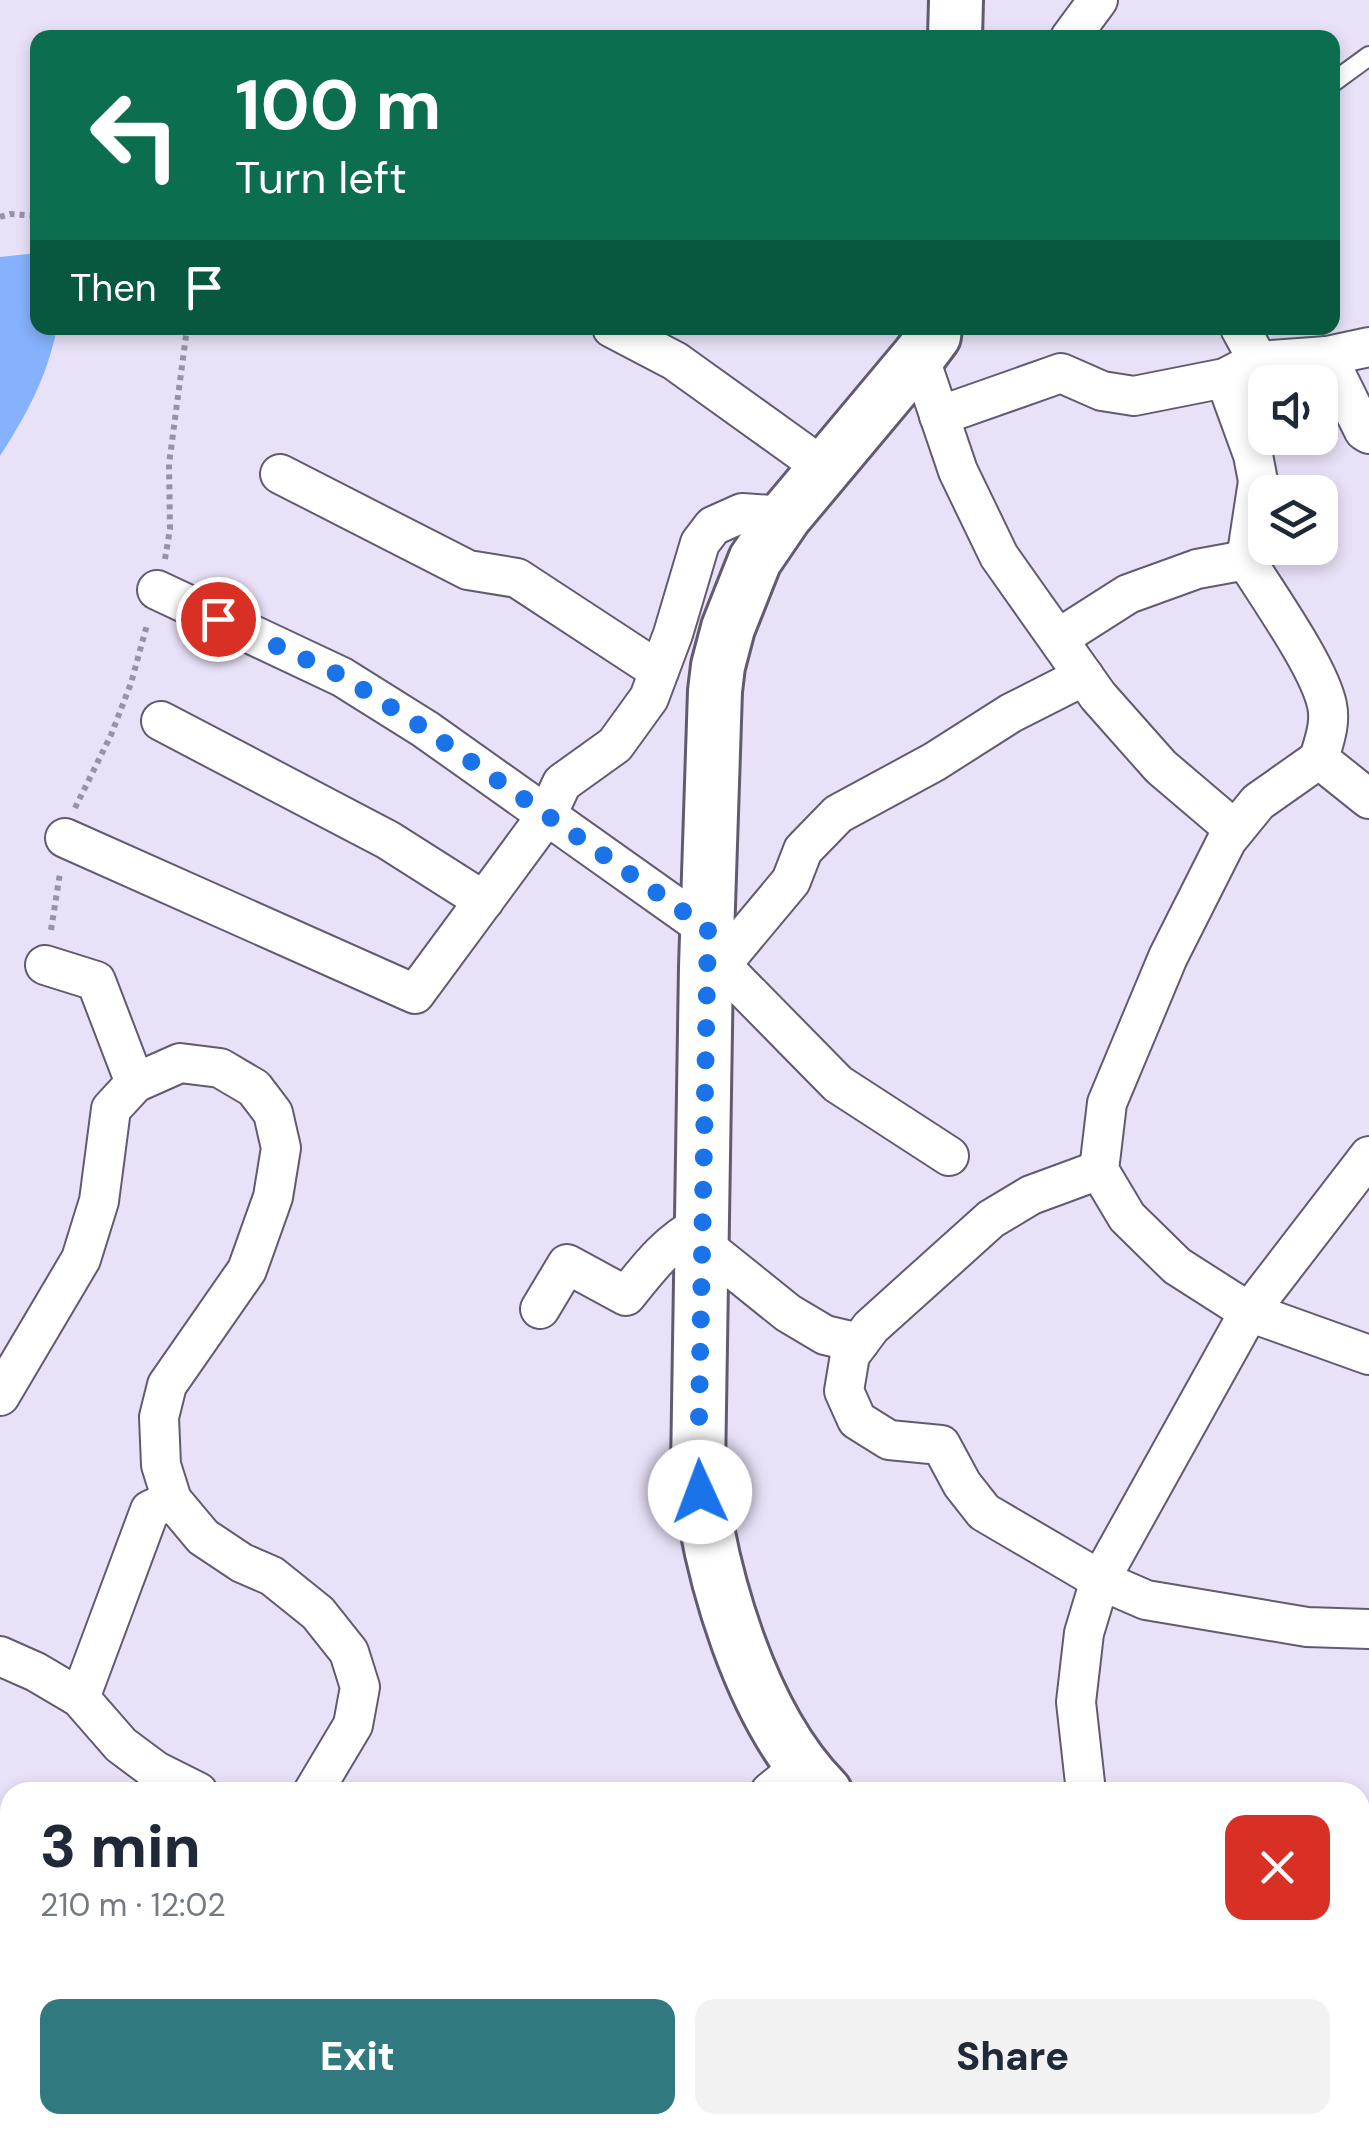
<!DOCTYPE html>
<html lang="en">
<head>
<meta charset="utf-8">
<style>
	:root { --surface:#fff; --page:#f2f2f3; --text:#1f2937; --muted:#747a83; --accent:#30797e }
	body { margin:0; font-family:"DM Sans",sans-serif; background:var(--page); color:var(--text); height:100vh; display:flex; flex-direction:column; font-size:38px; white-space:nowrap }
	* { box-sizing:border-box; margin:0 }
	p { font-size:32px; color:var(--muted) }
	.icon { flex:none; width:55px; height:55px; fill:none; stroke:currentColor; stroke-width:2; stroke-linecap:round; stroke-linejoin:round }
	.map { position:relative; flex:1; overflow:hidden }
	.drawer { position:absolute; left:0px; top:1782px; width:1370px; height:352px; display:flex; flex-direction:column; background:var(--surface); border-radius:30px 30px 0 0; box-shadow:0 5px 15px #0003 }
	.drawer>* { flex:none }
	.banner { position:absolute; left:30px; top:30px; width:1310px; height:305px; border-radius:20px; box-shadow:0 5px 15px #0003; background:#0b6e4f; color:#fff; overflow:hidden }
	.fabs { position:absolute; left:1248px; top:365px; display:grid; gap:20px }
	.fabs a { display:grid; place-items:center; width:90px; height:90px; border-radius:20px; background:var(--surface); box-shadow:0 5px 15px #0003; font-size:50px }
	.pin { position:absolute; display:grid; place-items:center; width:85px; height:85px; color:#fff; margin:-42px; border:5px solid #fff; border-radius:50%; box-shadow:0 2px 10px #0007 }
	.me { position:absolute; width:110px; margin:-55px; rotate:358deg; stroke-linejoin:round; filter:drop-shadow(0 0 8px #0008) }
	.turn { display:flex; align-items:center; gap:35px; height:210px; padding:0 40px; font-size:45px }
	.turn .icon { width:130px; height:130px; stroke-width:2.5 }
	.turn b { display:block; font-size:70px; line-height:85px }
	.then { display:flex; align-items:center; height:95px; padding:0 40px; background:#0003; gap:20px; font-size:38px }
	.round { display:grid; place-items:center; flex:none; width:105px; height:105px; border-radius:20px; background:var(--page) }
	.head { display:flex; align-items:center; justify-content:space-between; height:170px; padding:0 40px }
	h1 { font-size:60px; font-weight:800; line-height:75px }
	.cta { display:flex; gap:20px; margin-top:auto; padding:20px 40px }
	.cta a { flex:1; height:115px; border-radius:20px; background:var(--accent); color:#fff; font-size:40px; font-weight:800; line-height:115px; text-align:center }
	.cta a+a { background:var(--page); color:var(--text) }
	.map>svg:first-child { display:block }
	.water { fill:#86b2fd }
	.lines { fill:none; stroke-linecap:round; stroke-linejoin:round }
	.lane-casing { stroke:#625b6f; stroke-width:22 }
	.street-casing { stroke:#625b6f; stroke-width:42 }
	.secondary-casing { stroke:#625b6f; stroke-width:58 }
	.path { stroke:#9892a4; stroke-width:6; stroke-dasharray:5 5; stroke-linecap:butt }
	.lane { stroke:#fff; stroke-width:18 }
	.street { stroke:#fff; stroke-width:38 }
	.secondary { stroke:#fff; stroke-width:52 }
	.route { stroke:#1a73e8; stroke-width:18; stroke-dasharray:0 32.4 }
</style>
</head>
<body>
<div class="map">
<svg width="1369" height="2133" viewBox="0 0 1369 2133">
	<rect width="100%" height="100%" fill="#e8e1f8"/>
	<path class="water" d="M37,253l1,75h19c-10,49 -30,86 -57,128v-199z"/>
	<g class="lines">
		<g class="lane-casing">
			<polyline id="lane" points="1332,83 1369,56"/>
		</g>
		<g class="street-casing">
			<g id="street">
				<polyline points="1070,38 1098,0"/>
				<polyline points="612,328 675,361 824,468"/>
				<polyline points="1240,328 1258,361"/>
				<polyline points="919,356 958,471 999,556 1098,696 1161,767 1235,830"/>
				<polyline points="1327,356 1364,431 1369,434"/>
				<polyline points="1225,378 1253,455 1258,481 1246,560"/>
				<polyline points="939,416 1061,373 1102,391 1134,396 1225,378 1258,361 1327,356 1369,347"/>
				<polyline points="280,474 468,570 517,578 659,671"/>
				<polyline points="157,590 342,677 425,729 707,929"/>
				<path d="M1059,638l69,-44 69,-25 49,-9c22,36 73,107 81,145 4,19 -3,36 -8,54"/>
				<polyline points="161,721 388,840 484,901"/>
				<polyline points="1369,799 1319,759 1258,802 1227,840 1168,957 1107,1103 1099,1170 1127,1217 1177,1266 1249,1312 1369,1355"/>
				<polyline points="65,838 415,994 547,815 562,783 615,745 649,698 673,634 700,543 713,526 742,513 785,516"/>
				<polyline points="45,965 96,981 135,1083"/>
				<polyline points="721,965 838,1084 949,1156"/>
				<polyline points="706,967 721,965 791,881 803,850 838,814 934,762 1011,713 1084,676"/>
				<polyline points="1099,1170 1031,1195 991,1219 871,1327 850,1355 844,1391 857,1420 889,1440 941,1445 962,1484 984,1512 1100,1580 1146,1600 1307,1627 1369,1629"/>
				<polyline points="701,1243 788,1313 825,1335 859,1343"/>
				<path d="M540,1309l27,-45 59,32c24,-30 42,-54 76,-72"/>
				<polyline points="0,1396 81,1259 99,1201 111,1109 135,1083 180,1063 220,1068 254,1088 273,1113 281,1148 273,1197 247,1270 167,1385 159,1417 161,1465 172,1500 203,1537 242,1563 272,1576 318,1613 349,1652 360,1687 353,1725 313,1792"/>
				<polyline points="0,1656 36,1672 80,1698 121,1745 156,1771 198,1792"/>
				<polyline points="80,1698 150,1510 172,1500"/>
				<polyline points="770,1792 803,1765"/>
				<polyline points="1086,1792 1076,1702 1084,1633 1100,1580 1249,1312 1369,1156"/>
				<polyline points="0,1868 10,1871"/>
				<polyline points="282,2133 286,2125"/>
				<polyline points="417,2133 425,2125"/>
				<polyline points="1016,2133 1024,2125"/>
			</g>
		</g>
		<g class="secondary-casing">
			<g id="secondary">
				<polyline points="955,38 956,0"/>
				<path d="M825,1792c-75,-76 -115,-218 -127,-322l8,-503 9,-276 3,-25 10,-38 27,-68 30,-44 134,-160 15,-20 1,-8"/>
				<polyline points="1317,2125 1331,2133"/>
			</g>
		</g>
		<g class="path">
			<polyline points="0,217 10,214 38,216"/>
			<polyline points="165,559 170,529 169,464 187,328"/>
			<polyline points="75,808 111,735 131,683 147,625"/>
			<polyline points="51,930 60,873"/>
		</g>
		<use href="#lane" class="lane"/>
		<use href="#street" class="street"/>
		<use href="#secondary" class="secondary"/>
	</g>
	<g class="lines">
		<polyline class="route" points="218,619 342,676 370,694 425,729 708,929 698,1470 700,1492"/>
	</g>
</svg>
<div class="fabs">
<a><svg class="icon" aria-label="sound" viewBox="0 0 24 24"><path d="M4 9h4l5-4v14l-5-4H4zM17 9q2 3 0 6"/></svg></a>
<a><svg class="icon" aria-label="layers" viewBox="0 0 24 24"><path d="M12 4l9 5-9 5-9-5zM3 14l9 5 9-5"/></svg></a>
</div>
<div class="pin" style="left:218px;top:619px;background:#d93025"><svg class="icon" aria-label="arrive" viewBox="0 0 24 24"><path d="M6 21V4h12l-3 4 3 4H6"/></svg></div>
<svg class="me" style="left:700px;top:1492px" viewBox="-20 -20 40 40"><circle r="19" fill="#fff"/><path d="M0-13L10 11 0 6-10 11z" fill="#1a73e8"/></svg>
<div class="banner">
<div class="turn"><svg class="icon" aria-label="left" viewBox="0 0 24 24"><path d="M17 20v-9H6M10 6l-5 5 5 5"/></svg><div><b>100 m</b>Turn left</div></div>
<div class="then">Then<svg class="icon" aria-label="arrive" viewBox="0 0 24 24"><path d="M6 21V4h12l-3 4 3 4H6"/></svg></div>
</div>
<section class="drawer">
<div class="head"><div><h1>3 min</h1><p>210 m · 12:02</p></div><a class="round" style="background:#d93025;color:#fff"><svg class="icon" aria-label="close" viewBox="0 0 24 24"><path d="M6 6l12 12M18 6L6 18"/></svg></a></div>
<div class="cta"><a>Exit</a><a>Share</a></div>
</section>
</div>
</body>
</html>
